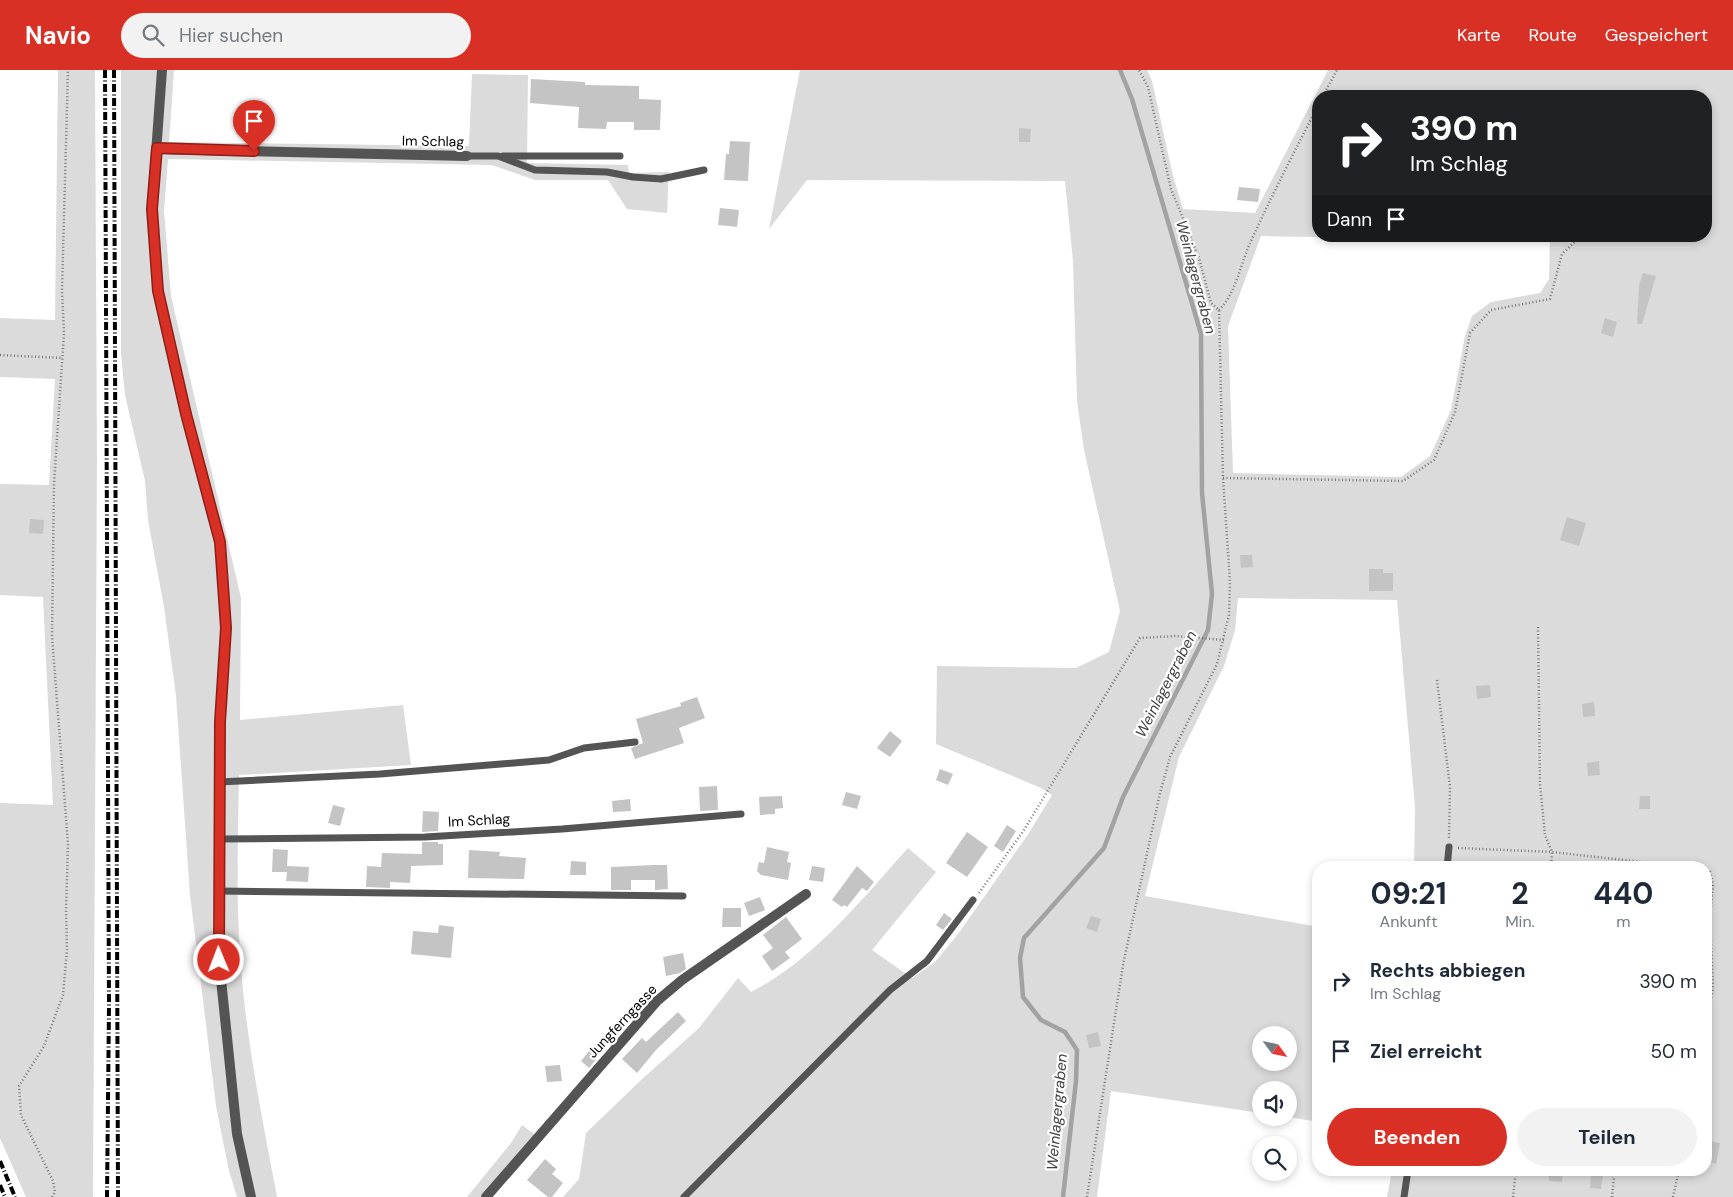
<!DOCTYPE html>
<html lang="de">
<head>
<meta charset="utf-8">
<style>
	:root { --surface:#fff; --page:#f2f2f3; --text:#1f2937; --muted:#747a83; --accent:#d93025 }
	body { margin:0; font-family:"DM Sans",sans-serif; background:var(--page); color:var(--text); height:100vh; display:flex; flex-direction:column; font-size:19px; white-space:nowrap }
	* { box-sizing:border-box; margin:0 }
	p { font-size:16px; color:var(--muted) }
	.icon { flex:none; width:28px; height:28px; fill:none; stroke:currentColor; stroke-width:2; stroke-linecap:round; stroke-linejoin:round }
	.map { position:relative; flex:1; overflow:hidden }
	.details { position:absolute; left:1312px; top:791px; width:400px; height:315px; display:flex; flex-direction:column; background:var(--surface); border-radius:20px; box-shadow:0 2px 8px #0003 }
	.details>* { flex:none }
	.banner { position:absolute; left:1312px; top:20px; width:400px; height:152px; border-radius:20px; box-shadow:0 2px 8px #0003; background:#202124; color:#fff; overflow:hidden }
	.needle { width:32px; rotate:123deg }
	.fabs { position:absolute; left:1252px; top:956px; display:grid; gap:10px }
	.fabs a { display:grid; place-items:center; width:45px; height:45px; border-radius:50%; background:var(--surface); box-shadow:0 2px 8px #0003; font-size:25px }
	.pin { position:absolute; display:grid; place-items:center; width:42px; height:42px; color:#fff; margin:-51px -21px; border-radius:50% 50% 50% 0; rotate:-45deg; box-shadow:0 0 5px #0007 }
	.pin .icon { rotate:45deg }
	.me { position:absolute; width:55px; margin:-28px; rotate:359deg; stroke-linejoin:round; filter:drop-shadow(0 0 4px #0008) }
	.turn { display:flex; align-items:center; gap:18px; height:105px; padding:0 15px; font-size:22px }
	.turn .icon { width:65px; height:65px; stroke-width:2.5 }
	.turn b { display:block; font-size:35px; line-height:42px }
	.then { display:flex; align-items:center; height:48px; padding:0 15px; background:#0003; gap:10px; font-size:19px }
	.eta { display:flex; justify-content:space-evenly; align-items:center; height:85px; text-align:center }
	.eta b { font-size:30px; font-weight:700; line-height:35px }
	.cta { display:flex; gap:10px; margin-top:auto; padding:10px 15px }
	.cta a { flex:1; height:58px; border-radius:30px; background:var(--accent); color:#fff; font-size:20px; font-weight:700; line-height:58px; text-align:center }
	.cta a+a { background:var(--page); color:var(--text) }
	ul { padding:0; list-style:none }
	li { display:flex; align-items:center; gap:15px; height:70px; padding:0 15px }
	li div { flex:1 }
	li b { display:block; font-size:19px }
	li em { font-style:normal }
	header { display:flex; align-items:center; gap:30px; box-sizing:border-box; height:70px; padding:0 25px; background:var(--accent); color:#fff }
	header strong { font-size:24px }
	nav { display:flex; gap:28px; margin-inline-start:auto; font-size:18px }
	.search { width:350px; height:45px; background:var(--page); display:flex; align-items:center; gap:12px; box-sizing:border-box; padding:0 18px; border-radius:28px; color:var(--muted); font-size:19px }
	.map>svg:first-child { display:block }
	.green { fill:#dbdbdb; fill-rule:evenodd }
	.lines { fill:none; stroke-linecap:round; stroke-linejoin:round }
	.stream { stroke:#a2a2a2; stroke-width:4.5 }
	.building { fill:#c4c4c4 }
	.path { stroke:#767676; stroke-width:2.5; stroke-dasharray:1 2.5; stroke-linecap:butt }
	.service { stroke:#545454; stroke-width:7 }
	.minor { stroke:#545454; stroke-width:10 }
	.rail { stroke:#000; stroke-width:4; stroke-dasharray:8 2.5 1 2.5; stroke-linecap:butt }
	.route-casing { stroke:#8d1f18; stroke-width:12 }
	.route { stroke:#d93025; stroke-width:9 }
	.labels { text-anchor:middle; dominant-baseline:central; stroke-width:4.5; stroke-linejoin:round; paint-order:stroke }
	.street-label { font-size:14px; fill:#000; stroke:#fff }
	.water-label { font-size:15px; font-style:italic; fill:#434343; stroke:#fff }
</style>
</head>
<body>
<header>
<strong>Navio</strong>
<div class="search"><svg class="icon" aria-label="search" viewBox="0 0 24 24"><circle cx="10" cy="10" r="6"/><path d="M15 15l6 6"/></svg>Hier suchen</div>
<nav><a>Karte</a><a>Route</a><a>Gespeichert</a></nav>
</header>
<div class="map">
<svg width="1733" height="1127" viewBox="0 0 1733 1127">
	<rect width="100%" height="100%" fill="#fff"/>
	<g class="green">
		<polygon points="58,0 95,0 97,391 93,1127 26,1127 0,1068 0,733 53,735 43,527 0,525 0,414 49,415 55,309 0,307 0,248 55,250"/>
		<path d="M121,0h53l-5,72 300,4 3,-72 56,1 -1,88 101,2 1,8 40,-1 -2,41 -40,-4 -19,-29h-73l-43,-15 -324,-6 -4,52 7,85 70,302 -1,122 163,-15 8,60 -172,10c-1,60 -3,119 1,178 5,82 22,164 37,244h-40l-8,-26 -13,-65 -26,-211 -14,-199 -12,-89 -16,-87 -3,-39 -20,-86 -4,-41z"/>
		<path d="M800,0h347l5,11 21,95 10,33 72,4 73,-143h405v1127h-346l5,-27h314v-302l-292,-1 1,-59 -18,-208 -159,-2 -3,32 -11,36 -45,91 -34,139 174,31v195l-30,-5v-27h-28v23l-150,-22 -14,106h-534l16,-18 7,-46 54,-52 59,-53 39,-50 13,14c64,-33 110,-92 157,-144l28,24 -64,78 40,28 23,-16 23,-28 71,-101 23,-38 -11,-7 -105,-44 1,-78 139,2 33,-16 11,-41 -36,-161 -7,-49 -4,-140 -8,-80 -258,-1 -38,49zM1319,26h387v140h-156l-1,43 -9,14 -49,9 -19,14 -7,20 -14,74 -21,46 -29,21 -168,-4 -5,-147 33,-90 171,3 31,-3h-144zM1261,965h28v27h-28z"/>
		<polygon points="522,1055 537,1066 481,1127 467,1127 511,1073"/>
	</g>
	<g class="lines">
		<polyline class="stream" points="1063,1127 1076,1011 1077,980 1065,962 1041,950 1023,927 1020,888 1024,868 1104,778 1123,727 1208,560 1212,524 1202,423 1201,264 1132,29 1120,0"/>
	</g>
	<g class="building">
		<polygon points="531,9 585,12 585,15 639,16 639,29 661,30 660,60 634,60 634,52 607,52 606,59 578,58 579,37 530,33"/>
		<polygon points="1019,58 1031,59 1030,72 1019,72"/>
		<polygon points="730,71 750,72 748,111 724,110 726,84 729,84"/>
		<polygon points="1239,117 1260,119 1258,132 1237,130"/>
		<polygon points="720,138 739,140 737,157 718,155"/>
		<polygon points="1643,203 1656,206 1642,254 1637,254 1639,215"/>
		<polygon points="1605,248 1617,252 1613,267 1601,263"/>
		<polygon points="1567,447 1586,453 1579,476 1560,470"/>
		<polygon points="30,449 44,450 43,464 29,463"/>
		<polygon points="1240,485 1252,485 1253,497 1241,498"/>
		<polygon points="1369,499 1383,499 1383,503 1393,503 1393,521 1369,521"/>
		<polygon points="1490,615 1491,627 1477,629 1476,616"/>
		<polygon points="697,627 705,648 679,658 684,673 635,689 631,678 643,673 636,649 681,636 680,633"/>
		<polygon points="1594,632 1595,646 1583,647 1582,634"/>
		<polygon points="890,661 902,671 890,687 877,678"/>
		<polygon points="1599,691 1600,705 1588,706 1587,693"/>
		<polygon points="940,699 953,704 948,715 936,710"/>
		<polygon points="717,716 718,740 700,741 699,717"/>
		<polygon points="846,722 861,726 857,739 842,735"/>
		<polygon points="782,726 783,738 775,739 775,744 760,745 759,727"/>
		<polygon points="1640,726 1650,726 1650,739 1639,739"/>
		<polygon points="630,729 631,741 613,742 612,731"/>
		<polygon points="333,735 345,738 340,756 328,753"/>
		<polygon points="423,741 439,742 438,761 422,762"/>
		<polygon points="1007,755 1016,761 1003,782 994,776"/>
		<polygon points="967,762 988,777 967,807 946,793"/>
		<polygon points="422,772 438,772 438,774 443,774 443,795 411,796 410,813 390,812 390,818 366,817 367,796 381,797 382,783 422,784"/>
		<polygon points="767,777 789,782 787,792 791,793 788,810 761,805 757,801 759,792 764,793"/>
		<polygon points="273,779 288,780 287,796 309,797 308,812 286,811 287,802 272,802"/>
		<polygon points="469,780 500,782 499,786 526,788 524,809 468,808"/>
		<polygon points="571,791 586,792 586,805 570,805"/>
		<polygon points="654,795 667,795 668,819 655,820 655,810 631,810 631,820 611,820 611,797"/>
		<polygon points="812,796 825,798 823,812 809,810"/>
		<polygon points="857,796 874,812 867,821 862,818 847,837 844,835 842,837 832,830"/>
		<polygon points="760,827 765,840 749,846 744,833"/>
		<polygon points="723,838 741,838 741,857 722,857"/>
		<polygon points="944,843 952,849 943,860 936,855"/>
		<polygon points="1091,846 1101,849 1097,862 1086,858"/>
		<polygon points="786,847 802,869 785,882 790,888 772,901 762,886 773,878 763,865"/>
		<polygon points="439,855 454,857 451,888 411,884 413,861 438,863"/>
		<polygon points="683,883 686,899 680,903 666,906 663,887"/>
		<polygon points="678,942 686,951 656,980 637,1003 622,989 642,968 646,972"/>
		<polygon points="1098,962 1101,976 1089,978 1086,965"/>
		<polygon points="590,980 598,987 589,998 581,991"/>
		<polygon points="560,995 562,1011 547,1012 545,996"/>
		<polygon points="1706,1070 1720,1073 1716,1094 1706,1091"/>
		<polygon points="545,1089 556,1099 552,1104 563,1113 552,1127 548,1127 527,1110"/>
		<polygon points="1549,1100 1563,1100 1562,1112 1549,1111"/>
		<polygon points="1591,1103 1603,1104 1601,1119 1590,1118"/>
	</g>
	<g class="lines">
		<g class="path">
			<polyline points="1323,26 1337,0"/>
			<path d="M1219,240c18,-18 21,-46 32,-69 21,-46 44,-91 68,-137"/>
			<polyline points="0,285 63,288"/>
			<polyline points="1223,408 1403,411 1434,390 1455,342 1470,263 1491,240 1550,229 1562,184 1581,166"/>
			<polyline points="1538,557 1540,714 1545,765 1552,782 1551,798"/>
			<polyline points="1437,610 1450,717 1449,768"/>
			<polyline points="1458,778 1552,782 1695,798"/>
			<polyline points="1647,798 1648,792"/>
			<polyline points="1706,801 1710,802 1713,814 1710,848 1713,918 1706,959"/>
			<polyline points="979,823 1024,760 1140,568 1175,566 1224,570"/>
			<polyline points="52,1127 55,1122 53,1111 21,1045 19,1016 44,976 63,925 67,880 66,840 68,774 52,566 54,414 64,263 62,220 68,0"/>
			<polyline points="1087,1127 1123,895 1160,723 1170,687 1217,594 1229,545 1230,512 1223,408 1219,240 1211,233 1199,188 1171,119 1148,17 1139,0"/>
			<polyline points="1513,1127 1516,1100"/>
			<polyline points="1612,1127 1614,1107 1612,1100"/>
			<polyline points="1673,1127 1679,1100"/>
		</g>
		<g class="service">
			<polyline points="467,86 498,86 535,100 607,102 633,107 661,109 704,100"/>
			<polyline points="503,86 620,86"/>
			<polyline points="219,712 380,704 549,690 584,678 635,672"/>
			<polyline points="219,769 425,767 562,759 741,744"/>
			<polyline points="1447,798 1449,777"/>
			<polyline points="218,821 683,826"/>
			<polyline points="684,1127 890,920 927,891 973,830"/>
			<polyline points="1404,1127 1408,1100"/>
		</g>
		<g class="minor">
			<polyline points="162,0 152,139 158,221 186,344 220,473 226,558 220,652 219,890 237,1064 251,1127"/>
			<polyline points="157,79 467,86"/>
			<polyline points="486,1127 657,931 682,910 806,824"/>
		</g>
		<g class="rail">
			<polyline points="105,0 109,936 107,1127"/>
			<polyline points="114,0 118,1127"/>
			<polyline points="0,1091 15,1127"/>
			<polyline points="0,1115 5,1127"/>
		</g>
	</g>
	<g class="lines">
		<g class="route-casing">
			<polyline id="route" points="219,890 220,652 226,558 220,472 186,344 158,221 152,139 157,78 254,81"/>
		</g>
		<use href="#route" class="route"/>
	</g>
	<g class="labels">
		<g class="street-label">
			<text transform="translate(433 71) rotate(1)">Im Schlag</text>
			<text transform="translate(479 750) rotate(-3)">Im Schlag</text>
			<text transform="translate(622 951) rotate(-47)">Jungferngasse</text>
		</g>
		<g class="water-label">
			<text transform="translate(1196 207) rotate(75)">Weinlagergraben</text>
			<text transform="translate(1166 614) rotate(-63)">Weinlagergraben</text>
			<text transform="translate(1057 1042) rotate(-85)">Weinlagergraben</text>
		</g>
	</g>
</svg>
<div class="fabs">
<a><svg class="needle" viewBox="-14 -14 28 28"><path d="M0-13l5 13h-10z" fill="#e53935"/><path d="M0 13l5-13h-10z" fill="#747a83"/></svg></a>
<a><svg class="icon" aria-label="sound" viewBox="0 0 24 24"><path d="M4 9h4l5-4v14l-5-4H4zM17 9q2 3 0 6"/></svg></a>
<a><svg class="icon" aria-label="search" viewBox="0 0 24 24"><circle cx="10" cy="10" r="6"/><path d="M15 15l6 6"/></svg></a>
</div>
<div class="pin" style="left:254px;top:81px;background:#d93025"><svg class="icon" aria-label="arrive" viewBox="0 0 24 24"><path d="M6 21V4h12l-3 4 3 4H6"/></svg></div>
<svg class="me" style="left:219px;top:890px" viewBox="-20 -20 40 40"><circle r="17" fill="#d93025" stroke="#fff" stroke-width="3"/><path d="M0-11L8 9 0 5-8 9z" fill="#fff"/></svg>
<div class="banner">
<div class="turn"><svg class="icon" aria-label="right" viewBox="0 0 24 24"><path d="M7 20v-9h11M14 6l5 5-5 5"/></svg><div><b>390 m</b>Im Schlag</div></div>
<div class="then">Dann<svg class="icon" aria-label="arrive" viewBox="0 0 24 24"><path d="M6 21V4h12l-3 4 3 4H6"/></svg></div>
</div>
<section class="details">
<div class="eta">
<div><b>09:21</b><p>Ankunft</p></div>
<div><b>2</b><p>Min.</p></div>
<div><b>440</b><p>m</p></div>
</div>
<ul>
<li><svg class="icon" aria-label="right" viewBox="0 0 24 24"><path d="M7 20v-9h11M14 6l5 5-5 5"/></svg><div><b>Rechts abbiegen</b><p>Im Schlag</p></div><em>390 m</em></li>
<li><svg class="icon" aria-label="arrive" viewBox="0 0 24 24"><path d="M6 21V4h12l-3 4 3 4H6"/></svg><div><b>Ziel erreicht</b></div><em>50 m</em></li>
</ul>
<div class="cta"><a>Beenden</a><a>Teilen</a></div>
</section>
</div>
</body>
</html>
